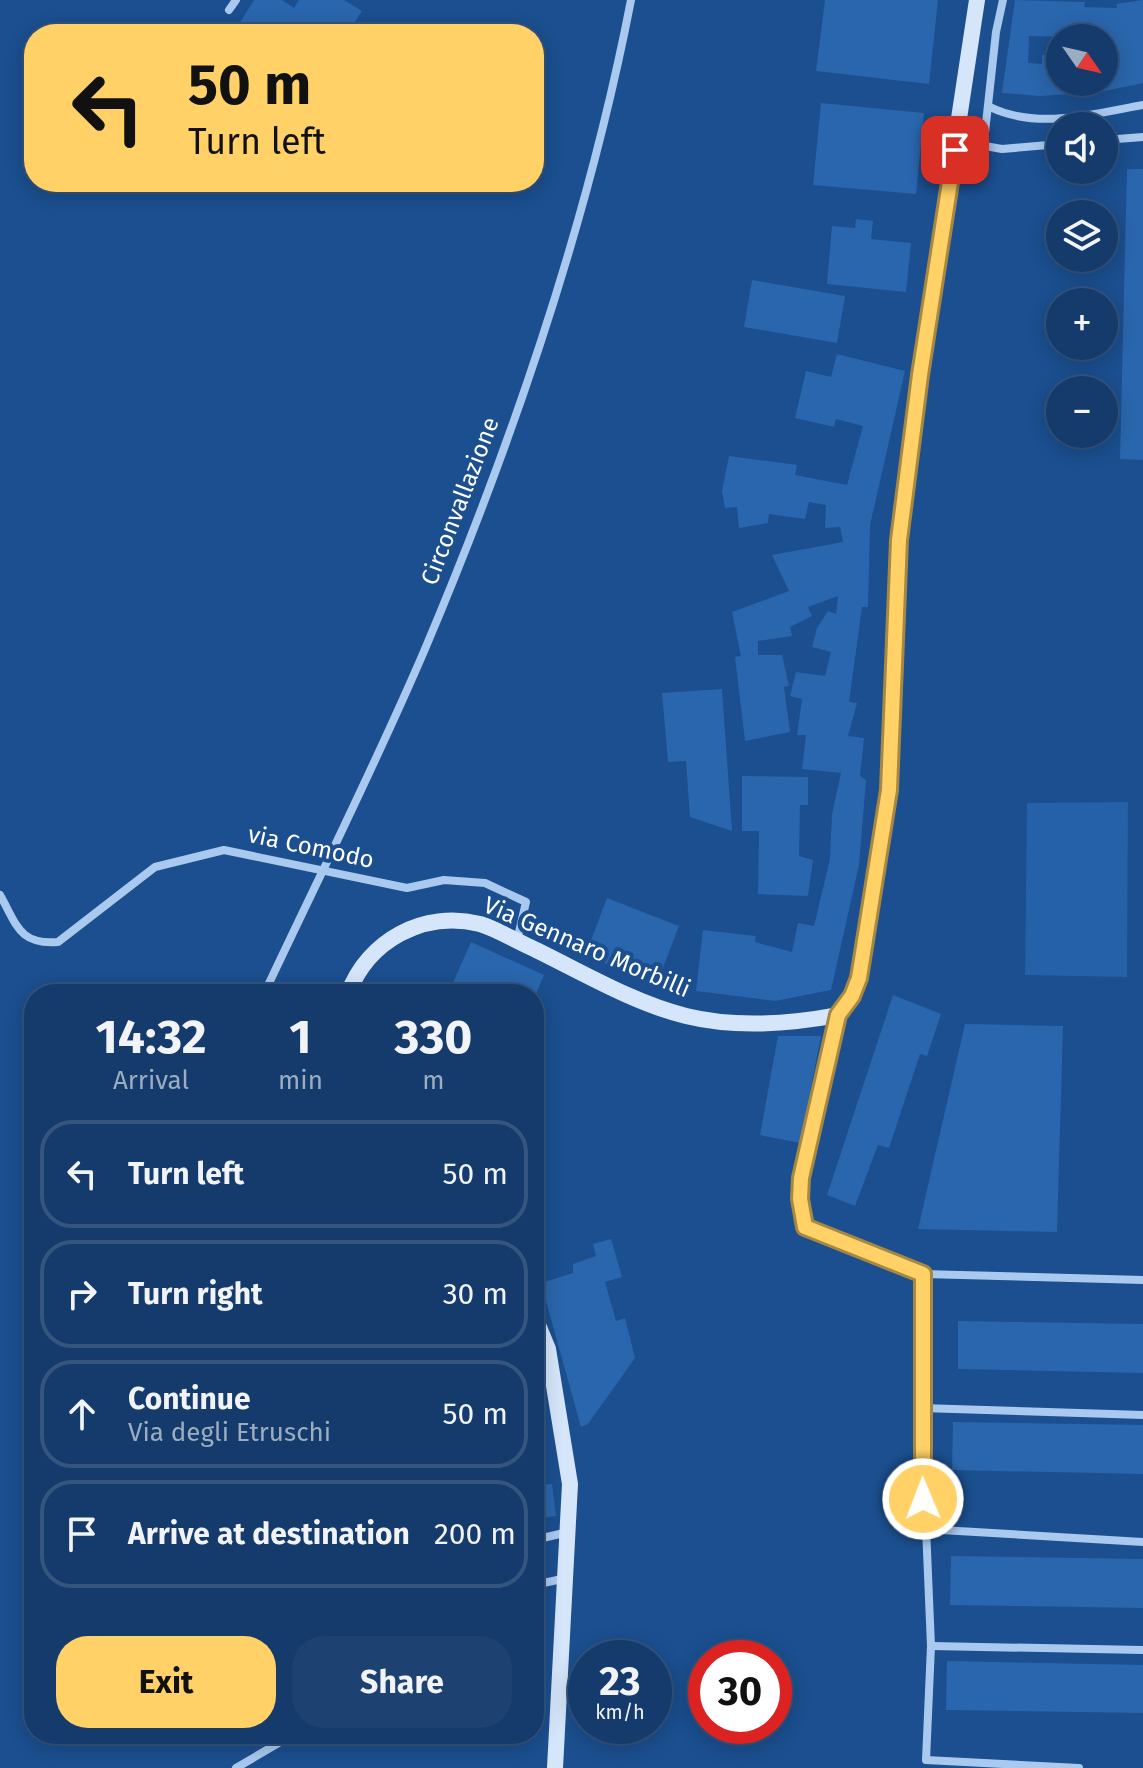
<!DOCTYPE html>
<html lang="en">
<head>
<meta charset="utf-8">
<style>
	:root { --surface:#143b6b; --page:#1d4271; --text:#f1f3f6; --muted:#9dadc1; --line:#33557e; --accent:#ffd166 }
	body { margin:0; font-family:"Fira Sans",sans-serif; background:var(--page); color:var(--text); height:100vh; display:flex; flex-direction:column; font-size:30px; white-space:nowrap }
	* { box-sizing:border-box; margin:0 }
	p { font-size:26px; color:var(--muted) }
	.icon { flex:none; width:44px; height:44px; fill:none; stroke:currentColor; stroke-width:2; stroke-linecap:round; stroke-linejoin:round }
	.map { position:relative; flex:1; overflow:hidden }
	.side { position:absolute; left:24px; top:984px; width:520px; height:760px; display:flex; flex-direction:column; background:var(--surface); border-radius:32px; box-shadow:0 4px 20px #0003,0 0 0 2px var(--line) }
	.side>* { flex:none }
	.guide { position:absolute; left:24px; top:24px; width:520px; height:168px; border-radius:32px; box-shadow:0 4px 20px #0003,0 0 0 2px var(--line); background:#ffd166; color:#111; overflow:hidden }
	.needle { width:52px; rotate:124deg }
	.controls { position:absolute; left:1046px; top:24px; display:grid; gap:16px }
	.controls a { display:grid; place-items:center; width:72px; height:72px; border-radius:50%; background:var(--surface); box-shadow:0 4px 20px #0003,0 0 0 2px var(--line); font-size:40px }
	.speed { position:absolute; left:568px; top:1640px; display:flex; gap:16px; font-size:40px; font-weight:700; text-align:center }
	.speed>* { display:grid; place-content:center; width:104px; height:104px; border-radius:50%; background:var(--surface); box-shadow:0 4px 20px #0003,0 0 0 2px var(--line); line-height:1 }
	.speed small { font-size:20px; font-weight:400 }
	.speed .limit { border:12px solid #d22; background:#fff; color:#111 }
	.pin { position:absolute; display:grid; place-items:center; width:68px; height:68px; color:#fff; margin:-34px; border-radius:16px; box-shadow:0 4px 12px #0006 }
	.me { position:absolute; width:88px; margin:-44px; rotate:359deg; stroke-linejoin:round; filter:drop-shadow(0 0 6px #0008) }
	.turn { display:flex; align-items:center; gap:28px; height:168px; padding:0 32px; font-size:36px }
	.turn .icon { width:104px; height:104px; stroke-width:2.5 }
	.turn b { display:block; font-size:56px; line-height:68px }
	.eta { display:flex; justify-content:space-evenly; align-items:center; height:136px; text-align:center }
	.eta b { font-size:48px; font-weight:700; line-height:56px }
	.button { display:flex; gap:16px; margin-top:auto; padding:16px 32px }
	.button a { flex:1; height:92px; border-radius:32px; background:var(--accent); color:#111; font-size:32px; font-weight:700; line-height:92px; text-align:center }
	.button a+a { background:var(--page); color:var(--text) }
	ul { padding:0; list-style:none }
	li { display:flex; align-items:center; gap:24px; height:108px; margin:0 16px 12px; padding:0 16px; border:4px solid var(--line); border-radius:32px }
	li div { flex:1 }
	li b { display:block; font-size:30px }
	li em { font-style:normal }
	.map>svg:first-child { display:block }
	.green { fill:#2461a8 }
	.building { fill:#2a66ad; fill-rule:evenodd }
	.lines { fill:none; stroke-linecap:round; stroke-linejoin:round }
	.minor { stroke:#a9c9ee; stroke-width:8 }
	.secondary { stroke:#d6e6fa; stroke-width:16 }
	.route-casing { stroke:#a68842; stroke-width:20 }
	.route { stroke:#ffd166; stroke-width:14 }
	.labels { text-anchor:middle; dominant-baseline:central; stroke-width:8; stroke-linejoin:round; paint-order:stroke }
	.street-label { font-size:24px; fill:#fff; stroke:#1b4f8f }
</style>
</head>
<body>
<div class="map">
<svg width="1143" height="1768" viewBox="0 0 1143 1768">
	<rect width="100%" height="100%" fill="#1b4f8f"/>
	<polygon class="green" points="1128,802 1127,977 1025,975 1027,803"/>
	<g class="building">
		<polygon points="254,0 282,0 294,8 299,0 344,0 362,11 347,34 253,34 239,24"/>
		<polygon points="825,0 938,0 929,84 816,71"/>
		<path d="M1015,0l70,2 -1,5 33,1 -1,-4 27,-4v83l-43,9 -60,4 -38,-3zM1029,36l75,2v44h-44v-18l-5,-1 -1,-7 -12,-1v9l-14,-1z"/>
		<polygon points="821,103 924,113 916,194 813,185"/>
		<polygon points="1127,169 1143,169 1143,460 1120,459"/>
		<polygon points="856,219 873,221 871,239 911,243 906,292 827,284 832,226 855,228"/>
		<polygon points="752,280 845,296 837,343 744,327"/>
		<polygon points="837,354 905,371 870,525 868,607 862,607 849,702 857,703 848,736 864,738 860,776 866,780 859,865 831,990 775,1001 696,991 703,930 756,936 755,942 792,952 798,923 814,926 830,859 832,814 841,773 802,769 806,735 797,735 802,699 790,696 796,672 825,676 831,652 812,647 817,628 828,611 836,614 838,596 808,607 812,616 790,627 792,636 758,641 758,655 782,655 789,686 784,687 790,732 745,741 735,657 741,656 732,612 789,591 772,555 843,542 840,527 825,528 826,505 809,502 805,519 769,514 768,523 739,528 737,507 725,508 722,491 729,456 797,465 795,475 847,485 863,426 836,419 834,427 795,418 806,371 831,377"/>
		<polygon points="722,689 732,831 690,817 686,761 668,762 662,693"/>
		<polygon points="742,776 808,777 808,805 800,805 799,856 813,860 808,896 758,894 759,831 742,831"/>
		<polygon points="607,898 679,926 657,983 585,956"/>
		<polygon points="471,942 544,975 536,994 494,994 483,989 480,994 448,994"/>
		<polygon points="893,995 941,1014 927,1056 920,1054 889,1148 878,1145 855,1206 827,1195"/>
		<polygon points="965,1024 1063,1026 1057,1232 918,1229"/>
		<polygon points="778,1036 821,1036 800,1143 760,1135"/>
		<polygon points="611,1239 622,1277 605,1282 616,1321 625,1318 635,1358 588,1424 581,1427 541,1283 573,1273 573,1264 596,1256 593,1244"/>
		<polygon points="958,1321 1143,1324 1143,1373 958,1369"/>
		<polygon points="953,1422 1143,1425 1143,1474 952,1470"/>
		<polygon points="552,1484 556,1516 534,1519 534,1486"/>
		<polygon points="951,1556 1143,1559 1143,1608 950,1605"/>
		<polygon points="947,1661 1143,1665 1143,1713 946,1710"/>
	</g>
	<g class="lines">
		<g class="minor">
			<polyline points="229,10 236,0"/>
			<path d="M990,107c47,23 103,7 153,-2"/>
			<polyline points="1104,140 1143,137"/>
			<polyline points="985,146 1002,149 1060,144"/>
			<polyline points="981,169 996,32 1003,0"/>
			<path d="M0,895c17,30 19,50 58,47l97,-75 69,-17 183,38 37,-8 41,3 41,19 -9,39"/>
			<path d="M264,994c54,-115 111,-228 161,-345 88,-208 163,-427 206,-649"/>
			<path d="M838,1016c-12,52 -50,164 -33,211l118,47 220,6"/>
			<polyline points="923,1274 921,1408 931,1646 926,1760 1079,1768"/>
			<polyline points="921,1408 1143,1415"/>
			<polyline points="924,1529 1143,1542"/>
			<polyline points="534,1540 564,1533"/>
			<polyline points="534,1585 562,1579"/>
			<polyline points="931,1646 1143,1650"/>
			<polyline points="236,1768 294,1734"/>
		</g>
		<g class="secondary">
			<path d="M348,994c20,-54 76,-84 132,-70 17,5 34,16 50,23 50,24 103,56 156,69 49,12 104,8 152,-1l14,-19 7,-18 30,-188 10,-250 21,-165 57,-375"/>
			<polyline points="534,1315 548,1349 570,1484 555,1768"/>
		</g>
	</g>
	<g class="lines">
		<g class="route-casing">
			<polyline id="route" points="923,1499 923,1274 805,1227 800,1199 801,1178 838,1015 852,996 859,978 889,790 899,540 920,375 955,150"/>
		</g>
		<use href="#route" class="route"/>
	</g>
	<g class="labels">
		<g class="street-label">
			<text transform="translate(460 501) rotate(-69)">Circonvallazione</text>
			<text transform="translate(311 847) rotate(12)">via Comodo</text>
			<text transform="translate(587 947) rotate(23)">Via Gennaro Morbilli</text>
		</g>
	</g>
</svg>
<div class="controls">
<a><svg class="needle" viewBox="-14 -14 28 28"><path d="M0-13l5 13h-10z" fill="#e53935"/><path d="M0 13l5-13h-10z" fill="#9dadc1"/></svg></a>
<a><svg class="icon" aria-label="sound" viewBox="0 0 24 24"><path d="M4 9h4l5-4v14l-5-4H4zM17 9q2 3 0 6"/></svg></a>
<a><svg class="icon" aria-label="layers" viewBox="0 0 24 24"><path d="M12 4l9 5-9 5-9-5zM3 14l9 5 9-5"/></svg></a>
<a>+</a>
<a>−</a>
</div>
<div class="speed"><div>23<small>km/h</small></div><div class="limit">30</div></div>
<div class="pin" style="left:955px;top:150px;background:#d93025"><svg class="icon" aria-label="arrive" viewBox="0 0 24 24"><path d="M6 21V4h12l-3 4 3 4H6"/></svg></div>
<svg class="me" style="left:923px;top:1499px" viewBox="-20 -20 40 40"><circle r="17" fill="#ffd166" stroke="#fff" stroke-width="3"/><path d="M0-11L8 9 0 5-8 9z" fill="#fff"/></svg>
<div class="guide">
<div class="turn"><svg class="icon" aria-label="left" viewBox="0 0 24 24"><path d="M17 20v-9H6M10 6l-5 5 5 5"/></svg><div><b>50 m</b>Turn left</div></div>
</div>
<section class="side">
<div class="eta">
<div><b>14:32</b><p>Arrival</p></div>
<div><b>1</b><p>min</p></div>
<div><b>330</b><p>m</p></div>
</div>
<ul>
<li><svg class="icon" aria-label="left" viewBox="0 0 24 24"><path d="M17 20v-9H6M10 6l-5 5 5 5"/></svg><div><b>Turn left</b></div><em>50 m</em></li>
<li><svg class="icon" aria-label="right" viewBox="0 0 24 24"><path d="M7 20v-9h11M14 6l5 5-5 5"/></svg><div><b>Turn right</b></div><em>30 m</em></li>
<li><svg class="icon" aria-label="ahead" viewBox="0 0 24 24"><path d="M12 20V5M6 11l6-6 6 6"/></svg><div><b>Continue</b><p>Via degli Etruschi</p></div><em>50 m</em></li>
<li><svg class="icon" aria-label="arrive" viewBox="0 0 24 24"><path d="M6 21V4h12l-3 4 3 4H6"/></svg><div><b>Arrive at destination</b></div><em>200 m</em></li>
</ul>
<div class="button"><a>Exit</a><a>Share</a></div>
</section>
</div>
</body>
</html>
